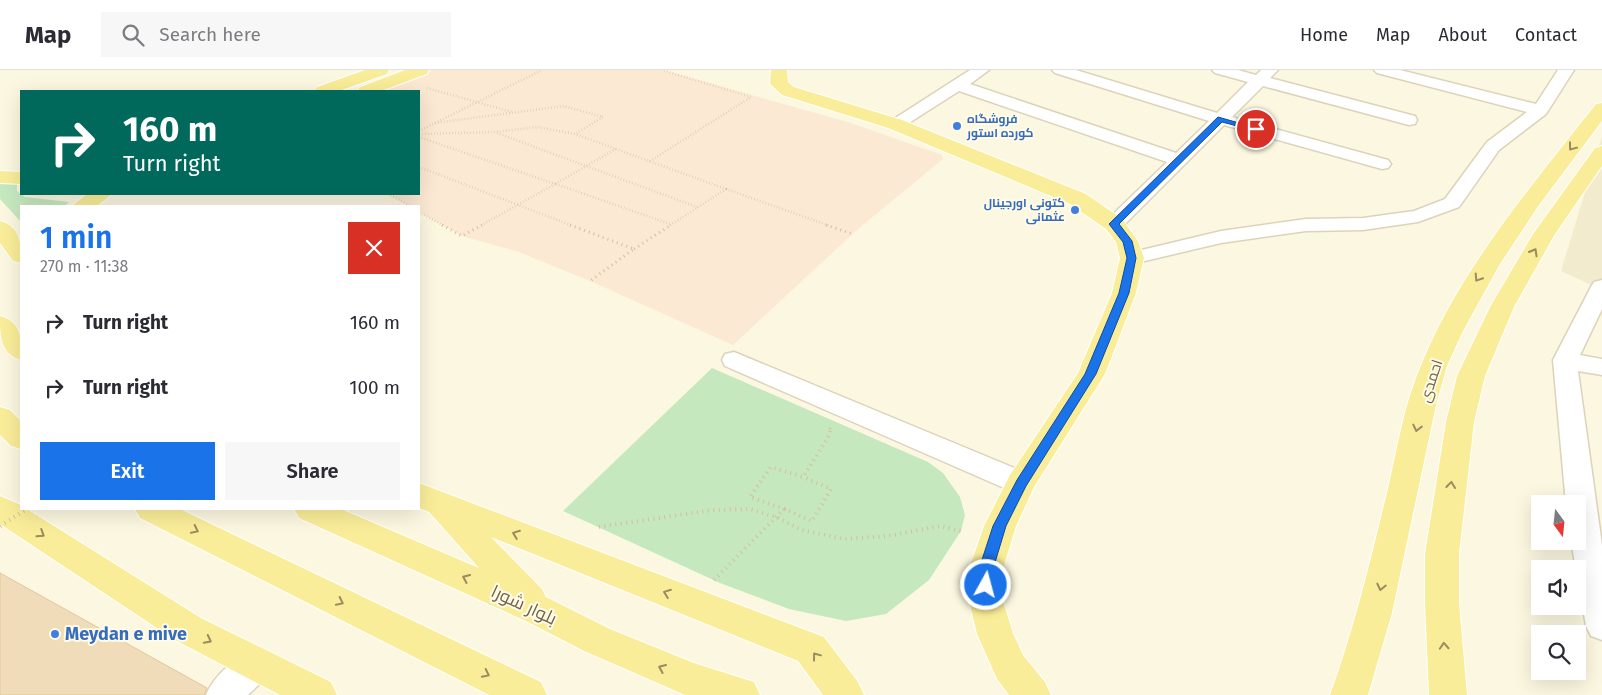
<!DOCTYPE html>
<html lang="en">
<head>
<meta charset="utf-8">
<style>
	:root { --surface:#fff; --page:#f7f7f7; --text:#2b2b33; --muted:#7c7c81; --line:#e1e1e2; --accent:#1a73e8 }
	body { margin:0; font-family:"Fira Sans",Cairo,sans-serif; background:var(--page); color:var(--text); height:100vh; display:flex; flex-direction:column; font-size:19px; white-space:nowrap }
	* { box-sizing:border-box; margin:0 }
	p { font-size:16px; color:var(--muted) }
	.icon { flex:none; width:28px; height:28px; fill:none; stroke:currentColor; stroke-width:2; stroke-linecap:round; stroke-linejoin:round }
	.map { position:relative; flex:1; overflow:hidden }
	.side { position:absolute; left:20px; top:135px; width:400px; height:305px; display:flex; flex-direction:column; background:var(--surface); border-radius:0px; box-shadow:0 5px 20px #0002 }
	.side>* { flex:none }
	.hud { position:absolute; left:20px; top:20px; width:400px; height:105px; border-radius:0px; box-shadow:0 5px 20px #0002; background:#00695c; color:#fff; overflow:hidden }
	.needle { width:32px; rotate:165deg }
	.fabs { position:absolute; left:1531px; top:425px; display:grid; gap:10px }
	.fabs a { display:grid; place-items:center; width:55px; height:55px; border-radius:0px; background:var(--surface); box-shadow:0 5px 20px #0002; font-size:25px }
	.pin { position:absolute; display:grid; place-items:center; width:42px; height:42px; color:#fff; margin:-21px; border:2px solid #fff; border-radius:50%; box-shadow:0 1px 5px #0007 }
	.me { position:absolute; width:55px; margin:-28px; rotate:7deg; stroke-linejoin:round; filter:drop-shadow(0 0 4px #0008) }
	.turn { display:flex; align-items:center; gap:18px; height:105px; padding:0 20px; font-size:22px }
	.turn .icon { width:65px; height:65px; stroke-width:2.5 }
	.turn b { display:block; font-size:35px; line-height:42px }
	.round { display:grid; place-items:center; flex:none; width:52px; height:52px; border-radius:0px; background:var(--page) }
	.headline { display:flex; align-items:center; justify-content:space-between; height:85px; padding:0 20px }
	h1 { font-size:30px; font-weight:600; line-height:38px; color:var(--accent) }
	.action { display:flex; gap:10px; margin-top:auto; padding:10px 20px }
	.action a { flex:1; height:58px; border-radius:0px; background:var(--accent); color:#fff; font-size:20px; font-weight:600; line-height:58px; text-align:center }
	.action a+a { background:var(--page); color:var(--text) }
	ul { padding:0; list-style:none }
	li { display:flex; align-items:center; gap:15px; height:65px; padding:0 20px }
	li div { flex:1 }
	li b { display:block; font-size:19px }
	li em { font-style:normal }
	header { display:flex; align-items:center; gap:30px; box-sizing:border-box; height:70px; padding:0 25px; background:var(--surface); border-bottom:1px solid var(--line) }
	header strong { font-size:24px }
	nav { display:flex; gap:28px; margin-inline-start:auto; font-size:18px }
	.search { width:350px; height:45px; background:var(--page); display:flex; align-items:center; gap:12px; box-sizing:border-box; padding:0 18px; border-radius:0px; color:var(--muted); font-size:19px }
	.map>svg:first-child { display:block }
	.residential { fill:#f3ebce }
	.commercial { fill:#fce9d3 }
	.green { fill:#c6e8bf }
	.building { fill:#f0dcb8; stroke:#e3c699 }
	.lines { fill:none; stroke-linecap:round; stroke-linejoin:round }
	.minor-casing { stroke:#dcd3ba; stroke-width:3 }
	.major-casing { stroke:#fff; stroke-width:2 }
	.path-far2 { stroke:#d5bf9c; stroke-width:2.5; stroke-dasharray:0.5 2.5; stroke-linecap:butt }
	.path-far1 { stroke:#d5bf9c; stroke-width:3; stroke-dasharray:1 4; stroke-linecap:butt }
	.path { stroke:#d5bf9c; stroke-width:4; stroke-dasharray:1 4.5; stroke-linecap:butt }
	.minor { fill:#fff; fill-rule:evenodd }
	.major { fill:#faed99; fill-rule:evenodd }
	.path-bridge { stroke:#d5bf9c; stroke-width:4; stroke-dasharray:1 4.5; stroke-linecap:butt }
	.oneway { stroke:#9a8b60 }
	.route { fill:#1a73e8; stroke:#114b97 }
	.shop-dot { fill:#3f7fe0; stroke:#fffbe6; stroke-width:2 }
	.labels { text-anchor:middle; dominant-baseline:central; stroke-width:4; stroke-linejoin:round; paint-order:stroke }
	.far-shop-label { font-size:12px; font-weight:bold; fill:#366cbe; stroke:#fffbe6; text-anchor:start }
	.street-label { font-size:15px; fill:#716148; stroke:#fffbe6 }
	.near-street-label { font-size:18px; fill:#716148; stroke:#fffbe6 }
	.near-shop-label { font-size:18px; font-weight:bold; fill:#366cbe; stroke:#fffbe6; text-anchor:start }
</style>
</head>
<body>
<header>
<strong>Map</strong>
<div class="search"><svg class="icon" aria-label="search" viewBox="0 0 24 24"><circle cx="10" cy="10" r="6"/><path d="M15 15l6 6"/></svg>Search here</div>
<nav><a>Home</a><a>Map</a><a>About</a><a>Contact</a></nav>
</header>
<div class="map">
<svg width="1602" height="625" viewBox="0 0 1602 625">
	<rect width="100%" height="100%" fill="#fcf7e0"/>
	<polygon class="residential" points="1602,66 1602,220 1561,201"/>
	<polygon class="commercial" points="433,0 663,0 851,53 942,85 943,89 858,159 733,275 590,211 519,182 462,166 419,142 419,136 410,136 388,124 419,124 419,21 377,21"/>
	<g class="green">
		<polygon points="0,111 17,113 17,121 25,127 69,132 65,136 21,136 21,152 0,129"/>
		<polygon points="712,298 928,392 943,403 960,427 965,445 961,461 929,510 886,544 846,551 789,539 720,513 563,441"/>
	</g>
	<polygon class="building" points="0,503 207,618 204,625 0,625"/>
	<g class="lines">
		<g class="minor-casing">
			<g id="minor">
				<polygon points="970,0 989,0 970,14 1176,83 1209,51 1055,3 1052,0 1076,0 1217,43 1248,12 1215,3 1212,0 1238,0 1256,5 1261,0 1278,0 1270,8 1415,46 1417,50 1415,54 1409,55 1263,16 1232,47 1388,90 1391,94 1388,98 1382,99 1224,55 1121,158 1114,160 1107,158 1104,154 1107,150 1167,92 959,21 901,58 889,58 886,54"/>
				<polygon points="1374,0 1400,0 1536,34 1558,0 1574,0 1546,44 1499,80 1459,137 1418,152 1363,160 1306,161 1221,173 1132,194 1125,192 1121,188 1125,184 1221,161 1306,149 1363,148 1414,141 1445,129 1487,72 1527,42 1377,3"/>
				<polygon points="1602,210 1602,239 1580,285 1602,289 1602,305 1578,301 1602,475 1602,570 1591,566 1586,556 1571,471 1578,471 1578,434 1566,434 1553,290 1591,217 1594,212"/>
				<polygon points="734,282 1031,405 1035,413 1031,421 1021,424 1011,421 725,296 722,290 725,284"/>
				<path d="M257,579l12,4 5,11 -5,11 -21,20h-42c8,-20 31,-39 51,-46z"/>
			</g>
		</g>
		<g class="major-casing">
			<g id="major">
				<polygon points="365,0 389,0 387,4 339,21 314,21 317,17"/>
				<polygon points="405,0 429,0 427,4 381,21 357,21 360,17"/>
				<polygon points="771,0 787,0 788,12 794,17 902,50 1086,124 1122,149 1138,171 1144,188 1136,223 1105,304 1034,417 1016,456 1003,499 1003,531 1013,563 1023,585 1045,612 1051,625 1009,625 997,609 977,564 969,531 969,499 984,456 1010,405 1078,303 1112,223 1120,188 1116,172 1106,159 1070,134 888,58 782,25 770,14"/>
				<path d="M1602,33v18l-63,84 -39,59 -37,67 -16,35 -11,39 -44,208 -24,82h-38c25,-69 42,-140 59,-211 8,-35 14,-72 27,-106 38,-102 113,-189 180,-274z"/>
				<polygon points="1602,76 1602,96 1555,164 1514,237 1485,306 1474,352 1459,484 1459,533 1467,625 1429,625 1425,533 1425,484 1446,352 1457,306 1490,237 1533,164 1595,78"/>
				<polygon points="0,101 21,102 21,114 0,113"/>
				<polygon points="87,124 112,124 97,136 72,136"/>
				<path d="M0,151c21,5 21,24 21,42l-8,-2 -13,-18z"/>
				<path d="M0,246c23,6 21,24 21,44 -21,-6 -21,-25 -21,-44z"/>
				<polygon points="0,337 10,340 21,351 21,379 11,376 0,365"/>
				<polygon points="419,413 824,567 858,612 864,625 823,625 798,591 491,467 542,519 546,527 610,559 694,593 754,612 760,625 685,625 584,581 528,552 299,448 294,439 341,439 479,498 429,442 419,438"/>
				<polygon points="0,426 21,435 21,439 27,439 201,548 331,612 337,625 280,625 175,570 0,454"/>
				<polygon points="135,439 180,439 541,612 547,625 489,625 140,448"/>
			</g>
		</g>
		<g class="path-far2">
			<polyline points="427,18 512,42"/>
			<polyline points="435,53 564,36 603,47 575,64"/>
			<polyline points="419,61 542,0"/>
			<polyline points="497,63 697,137"/>
			<polyline points="419,64 494,62 538,57 575,64 616,79 555,114"/>
			<polyline points="419,67 555,114 480,156"/>
			<polyline points="616,79 726,119 669,156"/>
			<polyline points="650,91 751,27 662,0"/>
			<polyline points="419,97 573,156"/>
			<polyline points="556,114 670,154"/>
			<polyline points="726,119 830,156"/>
			<polyline points="388,124 410,136"/>
			<polyline points="419,142 444,156"/>
		</g>
		<g class="path-far1">
			<polyline points="442,155 462,166 482,155"/>
			<polyline points="570,155 634,179 590,211"/>
			<polyline points="826,155 853,164"/>
			<polyline points="634,179 671,155"/>
			<polyline points="830,359 831,356"/>
		</g>
		<g class="path">
			<polyline points="784,439 812,451 831,419 803,407"/>
			<polyline points="599,457 712,440 750,439 776,447 802,460 844,469 888,466 940,456 961,461"/>
			<polyline points="714,510 784,439 750,427 771,397 803,407 829,366 831,358"/>
		</g>
		<use href="#minor" class="minor"/>
		<use href="#major" class="major"/>
		<polyline class="path-bridge" points="0,456 27,439"/>
	</g>
	<defs><path id="oneway-chevron" d="M-2-3.5L2.5 0L-2 3.5" fill="none" stroke-width="1.6" stroke-linecap="round" stroke-linejoin="round" transform="scale(1.25)"/></defs>
	<g class="oneway">
		<use href="#oneway-chevron" transform="translate(1572 77) rotate(127)"/>
		<use href="#oneway-chevron" transform="translate(1534 182) rotate(-60)"/>
		<use href="#oneway-chevron" transform="translate(1478 208) rotate(123)"/>
		<use href="#oneway-chevron" transform="translate(1417 358) rotate(103)"/>
		<use href="#oneway-chevron" transform="translate(1451 415) rotate(-83)"/>
		<use href="#oneway-chevron" transform="translate(195 460) rotate(26)"/>
		<use href="#oneway-chevron" transform="translate(41 464) rotate(33)"/>
		<use href="#oneway-chevron" transform="translate(516 464) rotate(-159)"/>
		<use href="#oneway-chevron" transform="translate(466 508) rotate(-156)"/>
		<use href="#oneway-chevron" transform="translate(1381 517) rotate(103)"/>
		<use href="#oneway-chevron" transform="translate(667 523) rotate(-159)"/>
		<use href="#oneway-chevron" transform="translate(340 532) rotate(26)"/>
		<use href="#oneway-chevron" transform="translate(208 570) rotate(27)"/>
		<use href="#oneway-chevron" transform="translate(1444 576) rotate(-93)"/>
		<use href="#oneway-chevron" transform="translate(816 586) rotate(-127)"/>
		<use href="#oneway-chevron" transform="translate(662 598) rotate(-157)"/>
		<use href="#oneway-chevron" transform="translate(486 604) rotate(26)"/>
	</g>
	<polygon class="route" points="1218,47 1260,59 1256,61 1222,52 1119,154 1132,171 1136,188 1129,223 1096,304 1026,416 1006,456 993,499 991,519 986,521 981,519 979,499 993,456 1017,410 1085,304 1119,223 1127,188 1123,172 1109,154"/>
	<g class="shop-dot">
		<circle cx="957" cy="56" r="5"/>
		<circle cx="1075" cy="140" r="5"/>
		<circle cx="55" cy="564" r="5"/>
	</g>
	<g class="labels">
		<g class="far-shop-label">
			<text x="967" y="49">فروشگاه<tspan x="967" dy="14">کورده استور</tspan></text>
			<text x="1065" y="133" text-anchor="end">کتونی اورجینال<tspan x="1065" dy="14">عثمانی</tspan></text>
		</g>
		<g class="street-label">
			<text transform="translate(1431 311) rotate(-72)">احمدی</text>
		</g>
		<g class="near-street-label">
			<text transform="translate(524 535) rotate(25)">بلوار شورا</text>
		</g>
		<g class="near-shop-label">
			<text x="65" y="564">Meydan e mive</text>
		</g>
	</g>
</svg>
<div class="fabs">
<a><svg class="needle" viewBox="-14 -14 28 28"><path d="M0-13l5 13h-10z" fill="#e53935"/><path d="M0 13l5-13h-10z" fill="#7c7c81"/></svg></a>
<a><svg class="icon" aria-label="sound" viewBox="0 0 24 24"><path d="M4 9h4l5-4v14l-5-4H4zM17 9q2 3 0 6"/></svg></a>
<a><svg class="icon" aria-label="search" viewBox="0 0 24 24"><circle cx="10" cy="10" r="6"/><path d="M15 15l6 6"/></svg></a>
</div>
<div class="pin" style="left:1256px;top:59px;background:#d93025"><svg class="icon" aria-label="arrive" viewBox="0 0 24 24"><path d="M6 21V4h12l-3 4 3 4H6"/></svg></div>
<svg class="me" style="left:986px;top:515px" viewBox="-20 -20 40 40"><circle r="17" fill="#1a73e8" stroke="#fff" stroke-width="3"/><path d="M0-11L8 9 0 5-8 9z" fill="#fff"/></svg>
<div class="hud">
<div class="turn"><svg class="icon" aria-label="right" viewBox="0 0 24 24"><path d="M7 20v-9h11M14 6l5 5-5 5"/></svg><div><b>160 m</b>Turn right</div></div>
</div>
<section class="side">
<div class="headline"><div><h1>1 min</h1><p>270 m · 11:38</p></div><a class="round" style="background:#d93025;color:#fff"><svg class="icon" aria-label="close" viewBox="0 0 24 24"><path d="M6 6l12 12M18 6L6 18"/></svg></a></div>
<ul>
<li><svg class="icon" aria-label="right" viewBox="0 0 24 24"><path d="M7 20v-9h11M14 6l5 5-5 5"/></svg><div><b>Turn right</b></div><em>160 m</em></li>
<li><svg class="icon" aria-label="right" viewBox="0 0 24 24"><path d="M7 20v-9h11M14 6l5 5-5 5"/></svg><div><b>Turn right</b></div><em>100 m</em></li>
</ul>
<div class="action"><a>Exit</a><a>Share</a></div>
</section>
</div>
</body>
</html>
